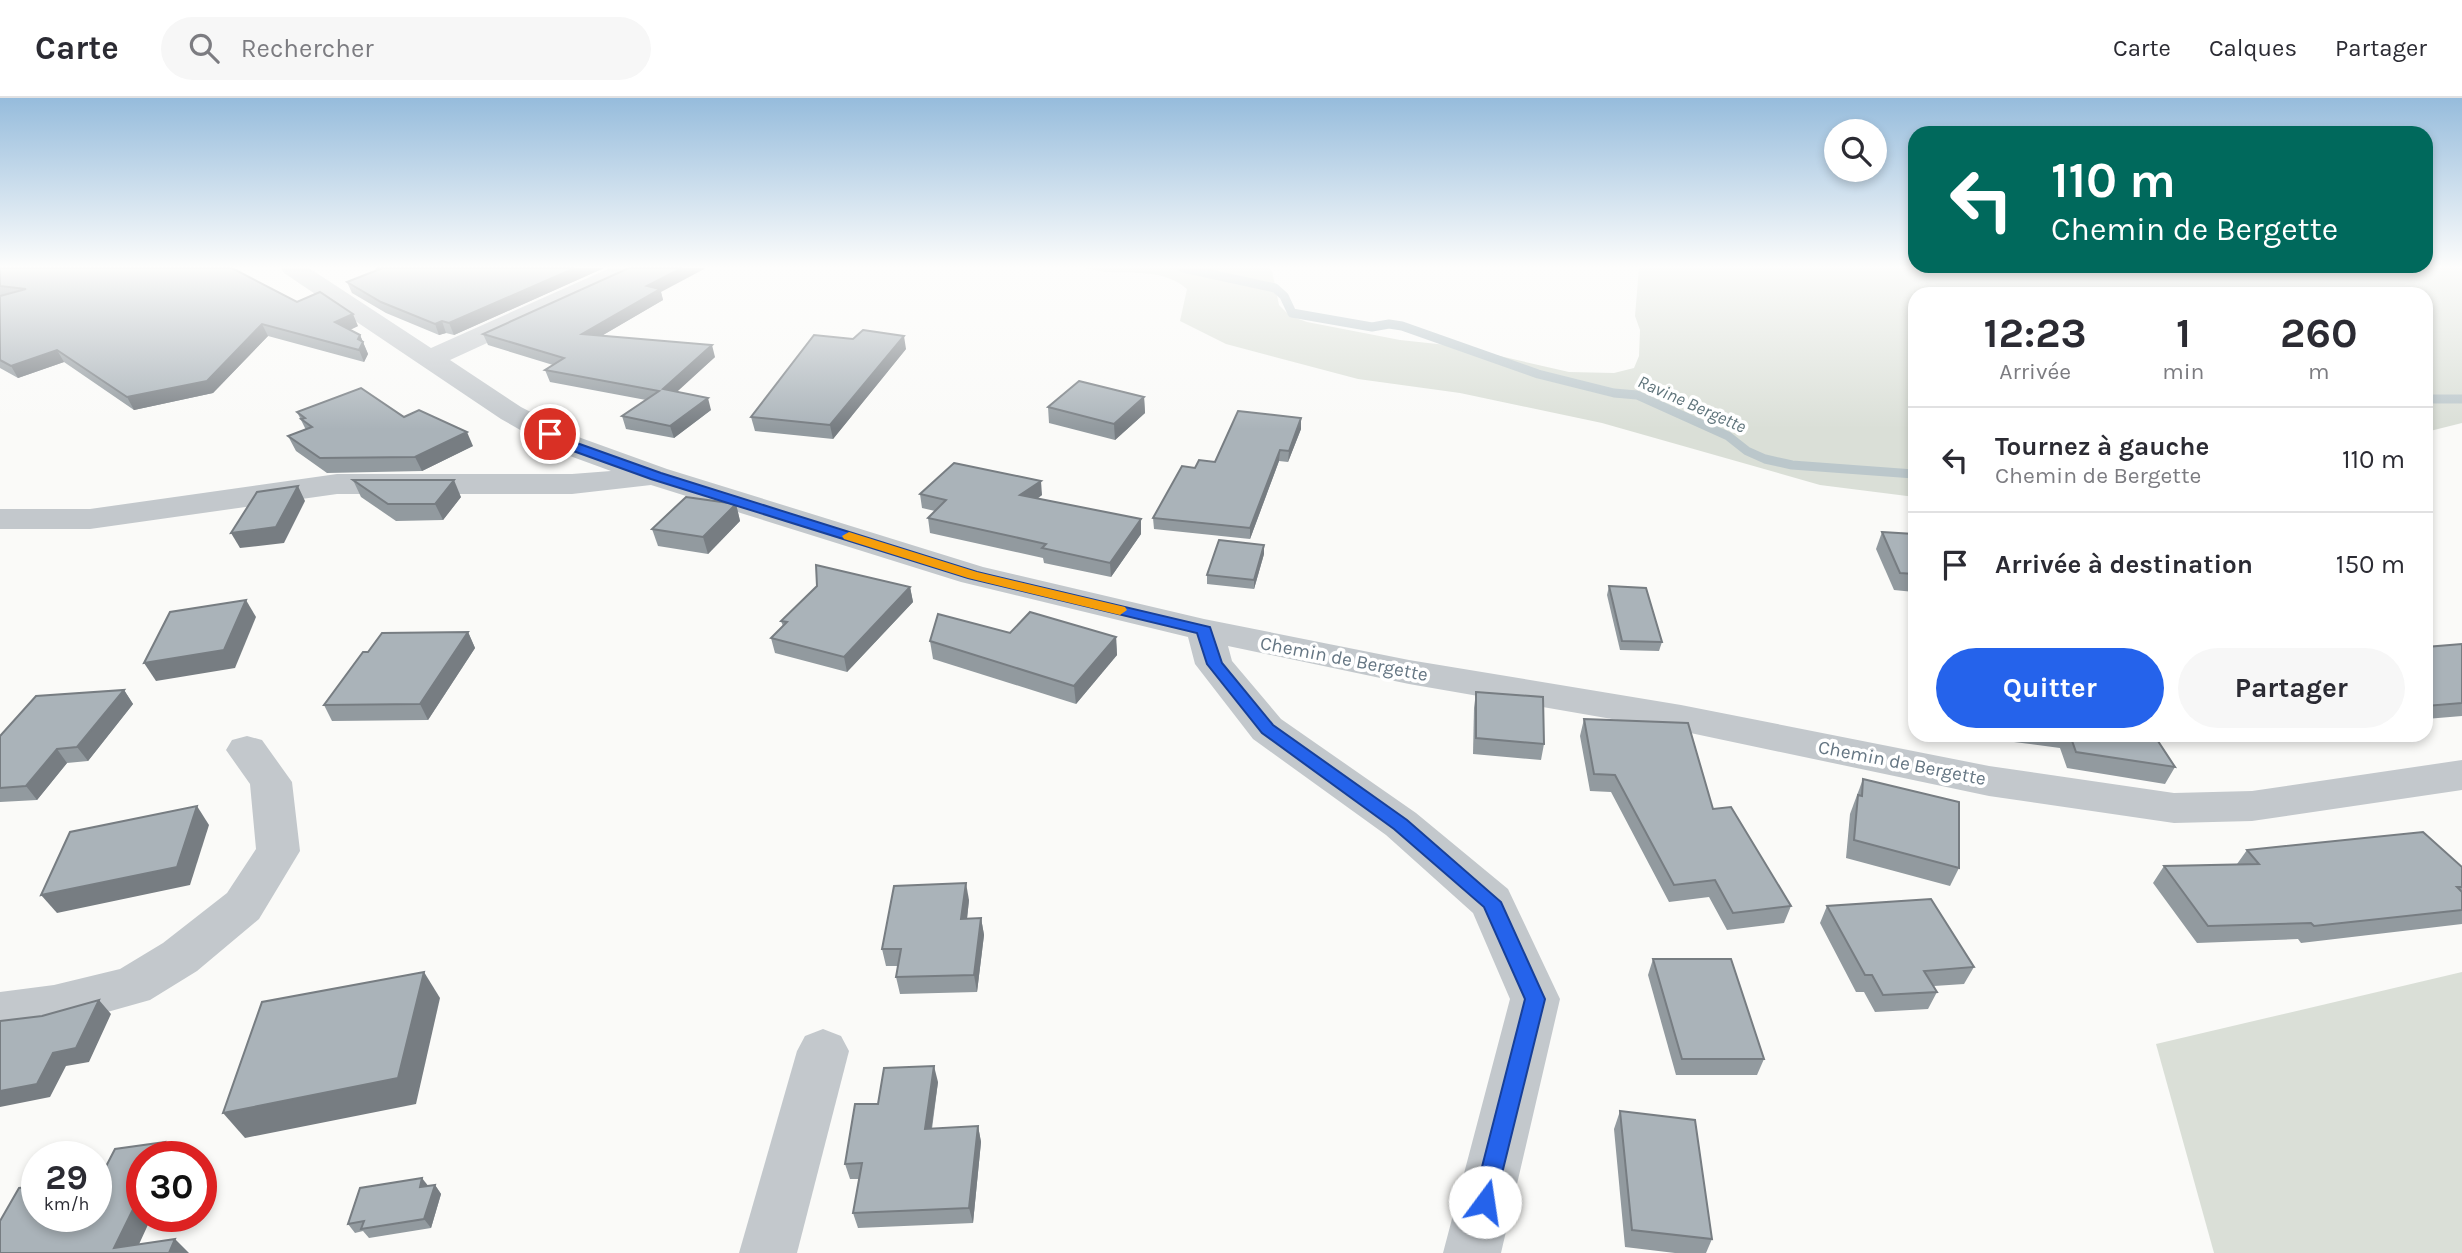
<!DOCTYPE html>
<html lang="fr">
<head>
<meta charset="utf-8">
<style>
	:root { --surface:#fff; --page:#f7f7f7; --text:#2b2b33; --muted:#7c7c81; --line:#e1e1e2; --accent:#2563eb }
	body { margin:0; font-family:Karla,sans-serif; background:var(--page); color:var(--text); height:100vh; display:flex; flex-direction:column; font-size:26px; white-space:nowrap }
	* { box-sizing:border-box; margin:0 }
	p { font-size:23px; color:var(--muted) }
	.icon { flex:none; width:38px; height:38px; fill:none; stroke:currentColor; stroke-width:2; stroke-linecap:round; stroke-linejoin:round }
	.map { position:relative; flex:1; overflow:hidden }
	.details { position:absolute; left:1908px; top:189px; width:525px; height:455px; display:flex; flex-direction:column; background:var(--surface); border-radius:21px; box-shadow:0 4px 10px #0003 }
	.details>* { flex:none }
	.top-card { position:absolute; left:1908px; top:28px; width:525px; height:147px; border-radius:21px; box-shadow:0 4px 10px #0003; background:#00695c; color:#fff; overflow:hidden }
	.buttons { position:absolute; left:1824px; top:21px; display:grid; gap:14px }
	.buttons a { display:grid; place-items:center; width:63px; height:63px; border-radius:50%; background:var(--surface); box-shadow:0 4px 10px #0003; font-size:35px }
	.speed { position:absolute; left:21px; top:1043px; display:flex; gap:14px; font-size:35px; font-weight:700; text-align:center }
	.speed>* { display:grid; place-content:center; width:91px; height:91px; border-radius:50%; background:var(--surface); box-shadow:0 4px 10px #0003; line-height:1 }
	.speed small { font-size:18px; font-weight:400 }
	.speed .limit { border:10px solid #d22; background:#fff; color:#111 }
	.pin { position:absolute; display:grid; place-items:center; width:60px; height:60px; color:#fff; margin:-30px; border:4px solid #fff; border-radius:50%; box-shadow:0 2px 7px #0007 }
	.me { position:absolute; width:77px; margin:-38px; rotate:14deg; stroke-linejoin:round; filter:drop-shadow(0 0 5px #0008) }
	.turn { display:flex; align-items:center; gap:24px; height:147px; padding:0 28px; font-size:32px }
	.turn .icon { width:91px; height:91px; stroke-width:2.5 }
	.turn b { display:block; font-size:49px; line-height:60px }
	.eta { display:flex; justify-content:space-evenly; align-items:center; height:119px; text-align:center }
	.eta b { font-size:42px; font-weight:700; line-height:49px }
	.action { display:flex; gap:14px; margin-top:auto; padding:14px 28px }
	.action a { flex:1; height:80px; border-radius:42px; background:var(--accent); color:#fff; font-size:28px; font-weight:700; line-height:80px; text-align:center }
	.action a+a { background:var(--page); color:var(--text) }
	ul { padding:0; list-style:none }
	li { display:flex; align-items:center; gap:21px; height:105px; padding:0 28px; border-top:2px solid var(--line) }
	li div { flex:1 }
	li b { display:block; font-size:26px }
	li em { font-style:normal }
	header { display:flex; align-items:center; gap:42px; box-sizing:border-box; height:98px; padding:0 35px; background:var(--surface); border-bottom:2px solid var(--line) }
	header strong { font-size:33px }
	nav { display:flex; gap:38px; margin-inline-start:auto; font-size:24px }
	.search { width:490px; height:63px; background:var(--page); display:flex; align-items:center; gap:18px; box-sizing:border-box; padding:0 24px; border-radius:38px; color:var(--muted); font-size:26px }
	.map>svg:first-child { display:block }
	.green { fill:#dadfd7 }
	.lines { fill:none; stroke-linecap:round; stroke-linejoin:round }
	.stream { stroke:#bbc7cb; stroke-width:9 }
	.street { fill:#c3c8cc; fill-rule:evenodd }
	.wall { fill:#929a9f }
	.shaded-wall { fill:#777d82 }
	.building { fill:#aab3b9; stroke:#777d82; stroke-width:2 }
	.route { fill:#2563eb; stroke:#184099; stroke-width:2 }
	.slow { fill:#f59e0b }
	.labels { text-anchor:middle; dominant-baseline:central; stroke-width:7; stroke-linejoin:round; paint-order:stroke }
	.far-water-label { font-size:18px; font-style:italic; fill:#60757c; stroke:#fff }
	.street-label { font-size:19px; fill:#657683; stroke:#fff }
</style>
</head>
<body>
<header>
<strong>Carte</strong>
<div class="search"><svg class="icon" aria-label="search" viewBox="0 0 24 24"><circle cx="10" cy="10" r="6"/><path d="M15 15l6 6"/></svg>Rechercher</div>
<nav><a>Carte</a><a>Calques</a><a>Partager</a></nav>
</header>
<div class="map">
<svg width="2462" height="1155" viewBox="0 0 2462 1155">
	<rect width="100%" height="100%" fill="#fafaf8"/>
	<g class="green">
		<path d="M1085,170h183l4,3 7,34 11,11 17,6 93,18 56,6 113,26 45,1 20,-5 5,-12 1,-26 -5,-14 4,-48h823v155l-36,9v-138h-512v202h-7l-87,-11 -218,-62 -142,-30 -102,-14 -132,-35 -46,-23 7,-32c-28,-25 -70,-11 -102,-21z"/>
		<polygon points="2462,874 2462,1155 2214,1155 2156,946"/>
	</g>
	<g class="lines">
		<g class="stream">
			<polyline points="1183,170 1275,190 1284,198 1292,215 1372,229 1389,226 1402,228 1538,276 1614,295 1637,297 1728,338 1747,353 1765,361 1792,367 1914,376"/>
			<polyline points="2426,301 2462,301"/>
		</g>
		<g class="street">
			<polygon points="281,170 309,170 431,250 610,170 642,170 639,175 450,262 521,309 581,340 667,371 983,469 1204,521 1409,562 1681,607 1989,668 2174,695 2252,693 2462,662 2462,692 2252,723 2174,725 1989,698 1681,633 1409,586 1228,548 1232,563 1281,621 1416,715 1508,791 1560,901 1501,1155 1443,1155 1510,901 1473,815 1386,737 1253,641 1195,566 1188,539 961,484 651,387 572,396 337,396 90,431 0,431 0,411 90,411 337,376 572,376 611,373 559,354 501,321 284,175"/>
			<polygon points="247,638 262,642 292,684 300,753 259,821 197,873 150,902 54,929 0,936 0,894 54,887 120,871 163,845 227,795 256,751 250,686 226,652 232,642"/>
			<polygon points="823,931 841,938 849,953 797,1155 739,1155 797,953 805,938"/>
		</g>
	</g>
	<g class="wall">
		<polygon points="0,170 297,204 358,228 350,232 360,237 368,256 364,264 268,238 213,295 134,312 64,264 18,280 0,270"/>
		<polygon points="375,170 604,170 454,237 446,235 439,237 386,215 352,195 347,184 376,173"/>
		<polygon points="661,194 663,202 603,237 715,259 677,293 711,312 674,340 626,331 622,318 646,302 550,284 545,272 553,267 488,247 483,236"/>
		<polygon points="906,251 833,341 755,333 751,319"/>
		<polygon points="1144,299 1145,315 1115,342 1049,325 1048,309"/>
		<polygon points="297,314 404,319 473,348 422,373 327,375 296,353 288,338 306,332"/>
		<polygon points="1301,320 1301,331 1288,364 1279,363 1250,441 1154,431 1153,420 1195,370 1215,364"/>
		<polygon points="353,382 461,399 443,422 396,423 361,399"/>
		<polygon points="920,396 1042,397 1037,401 1141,421 1141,436 1111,479 1044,465 1043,460 930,435 928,420 935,413 922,410"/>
		<polygon points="736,406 740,423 708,456 658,448 652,431"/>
		<polygon points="1882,434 1914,436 1914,494 1894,492 1876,451"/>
		<polygon points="1264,456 1254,491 1207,486 1207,477"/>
		<polygon points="817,488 910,489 913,504 847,574 775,555 771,540 783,528 781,523"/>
		<polygon points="1609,488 1662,544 1659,553 1620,552 1607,497"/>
		<polygon points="468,534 475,550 428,622 332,623 324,607"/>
		<polygon points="1010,535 1116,539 1117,557 1076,606 933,561 930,543"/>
		<polygon points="2462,546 2462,618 2426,621 2426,549"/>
		<polygon points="124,592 133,606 88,663 67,665 37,702 0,704 0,638"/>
		<polygon points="1476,594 1544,646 1541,662 1473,656 1474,610"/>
		<polygon points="1584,621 1713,711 1791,808 1784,825 1727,832 1709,799 1669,804 1611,694 1590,693 1580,638"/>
		<polygon points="2012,637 2154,637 2175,669 2165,686 2067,670 2060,650 2014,644"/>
		<polygon points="1863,681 1959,770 1950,788 1846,760 1850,716"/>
		<polygon points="2247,752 2462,769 2462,826 2301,845 2298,841 2197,845 2153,785 2164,768 2237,766"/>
		<polygon points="969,802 967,821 981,820 984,837 977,894 900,896 896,879 898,868 886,868 882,851"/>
		<polygon points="1827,808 1974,869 1964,886 1934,888 1937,894 1928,911 1875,914 1864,894 1856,894 1820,825"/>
		<polygon points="1653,861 1764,961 1757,977 1676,977 1648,877"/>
		<polygon points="938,984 932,1031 978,1028 981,1044 973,1125 858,1130 853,1115 859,1081 850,1081 845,1066 878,1006"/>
		<polygon points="1620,1013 1712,1141 1706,1155 1675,1155 1625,1149 1614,1031"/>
		<polygon points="435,1087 441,1096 431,1130 369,1140 363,1133 355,1135 348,1126"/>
	</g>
	<g class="shaded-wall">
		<polygon points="575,170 604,170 454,237 449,225"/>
		<polygon points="682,170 706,170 661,194 663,202 586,247 582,236 647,188"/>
		<polygon points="353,216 358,228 341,236 335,224"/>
		<polygon points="442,223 446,235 439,237 435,226"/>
		<polygon points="262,226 268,238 213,295 134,312 127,299"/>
		<polygon points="360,237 368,256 364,264 359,252 358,241"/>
		<polygon points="904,238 906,251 833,341 830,327"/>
		<polygon points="712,247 715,259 667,303 663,291"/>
		<polygon points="57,252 64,264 18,280 11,268"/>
		<polygon points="1144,299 1145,315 1115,342 1114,326"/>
		<polygon points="708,300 711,312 674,340 670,328"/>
		<polygon points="1301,320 1301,331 1288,364 1289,353"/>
		<polygon points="467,334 473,348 422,373 415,359"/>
		<polygon points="1280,352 1279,363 1250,441 1250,430"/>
		<polygon points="454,382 461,399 443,422 435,406"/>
		<polygon points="1041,383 1042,397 1022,411 1020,397"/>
		<polygon points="298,388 305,403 284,445 240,450 231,435"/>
		<polygon points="736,406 740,423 708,456 703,439"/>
		<polygon points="1141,421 1141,436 1111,479 1110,465"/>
		<polygon points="1264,447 1264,456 1254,491 1254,482"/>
		<polygon points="910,489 913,504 847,574 844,559"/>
		<polygon points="246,502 256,519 235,570 156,583 144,565"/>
		<polygon points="468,534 475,550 428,622 420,606"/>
		<polygon points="1116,539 1117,557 1076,606 1074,588"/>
		<polygon points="124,592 133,606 88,663 77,649"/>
		<polygon points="57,651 67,665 37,702 26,688"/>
		<polygon points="197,708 209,727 190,787 57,815 41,797"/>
		<polygon points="966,785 969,802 965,838 961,821"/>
		<polygon points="981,820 984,837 977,894 974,877"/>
		<polygon points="424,874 440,900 416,1006 245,1040 223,1015"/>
		<polygon points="99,902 111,916 89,964 66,968 50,999 0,1009 0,993"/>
		<polygon points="934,968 938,984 929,1047 925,1031"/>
		<polygon points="978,1028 981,1044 973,1125 969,1110"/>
		<polygon points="165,1044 179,1059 158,1059"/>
		<polygon points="422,1080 429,1089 420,1089"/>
		<polygon points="435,1087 441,1096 431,1130 424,1121"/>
		<polygon points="142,1093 142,1118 152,1118 135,1155 114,1150"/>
		<polygon points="175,1141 189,1155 169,1155"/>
	</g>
	<g class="building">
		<polygon points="0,170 232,170 297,204 320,194 353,216 335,224 360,237 358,241 363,244 359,252 262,226 207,283 127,299 57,252 11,268 0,262 0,198 26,191 0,188"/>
		<polygon points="377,170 575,170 449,225 442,223 435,226 381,204 347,184 380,171"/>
		<polygon points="629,170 682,170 647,188 660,191 582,236 712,247 663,291 708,300 670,328 622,318 659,293 545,272 564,260 483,236"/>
		<polygon points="863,232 904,238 830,327 751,319 814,237 853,241"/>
		<polygon points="1079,283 1144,299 1114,326 1048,309"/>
		<polygon points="361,290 404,319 419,312 467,334 415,359 320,360 288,338 312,329 301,321 305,320 297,314"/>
		<polygon points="1238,313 1301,320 1289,353 1280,352 1250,430 1153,420 1182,368 1195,370 1199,362 1215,364"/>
		<polygon points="954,365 1041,383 1020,397 1141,421 1110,465 1042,450 1046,446 928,420 946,402 920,396"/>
		<polygon points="353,382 454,382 435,406 388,406"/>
		<polygon points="298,388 276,429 231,435 257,394"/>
		<polygon points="686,399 736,406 703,439 652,431"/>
		<polygon points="1882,434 1914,436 1914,476 1900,475"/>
		<polygon points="1219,442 1264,447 1254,482 1207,477"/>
		<polygon points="816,467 910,489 844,559 771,540 787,524 781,523 817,488"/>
		<polygon points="1609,488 1646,490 1662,544 1622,543"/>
		<polygon points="246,502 224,552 144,565 170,514"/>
		<polygon points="1030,514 1116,539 1074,588 930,543 938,516 1010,535"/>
		<polygon points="468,534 420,606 324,607 363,554 368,554 382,535"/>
		<polygon points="2462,546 2462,605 2426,608 2426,549"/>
		<polygon points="124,592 77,649 57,651 26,688 0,690 0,638 36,598"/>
		<polygon points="1476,594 1543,599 1544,646 1476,640"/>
		<polygon points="1584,621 1688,625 1713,711 1731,709 1791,808 1733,815 1715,782 1674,787 1615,677 1594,676"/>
		<polygon points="2070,637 2154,637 2175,669 2076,654"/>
		<polygon points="1863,681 1959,704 1959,770 1854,742 1858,697 1862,698"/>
		<polygon points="197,708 177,769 41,797 70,734"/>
		<polygon points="2423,734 2462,769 2462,789 2457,789 2462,794 2462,812 2314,828 2311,825 2208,828 2164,768 2259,766 2247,752"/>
		<polygon points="966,785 961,821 981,820 974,877 896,879 901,851 882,851 894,788"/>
		<polygon points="1931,801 1974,869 1924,873 1937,894 1883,897 1872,877 1865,877 1827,808"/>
		<polygon points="1653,861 1731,861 1764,961 1682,961"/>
		<polygon points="424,874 398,980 223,1015 262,904"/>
		<polygon points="99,902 76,950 53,955 37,986 0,993 0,923 42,918"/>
		<polygon points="934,968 925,1031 978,1028 969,1110 853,1115 862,1065 845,1066 855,1006 878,1006 884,970"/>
		<polygon points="1620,1013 1695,1022 1712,1141 1632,1132"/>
		<polygon points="165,1044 158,1059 142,1059 142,1093 114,1150 175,1141 169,1155 0,1155 0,1123 19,1090 37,1088 37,1118 96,1118 96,1080 100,1080 115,1051"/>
		<polygon points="422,1080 420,1089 435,1087 424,1121 361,1131 364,1123 348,1126 360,1090"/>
	</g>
	<linearGradient id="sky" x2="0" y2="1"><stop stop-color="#96bcdc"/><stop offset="0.51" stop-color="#fdfdfc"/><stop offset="1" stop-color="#fdfdfc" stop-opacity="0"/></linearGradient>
	<rect width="2462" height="331" fill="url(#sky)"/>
	<polygon class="route" points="550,333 574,344 661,375 977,474 1210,529 1222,565 1273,627 1407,722 1501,804 1545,901 1493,1112 1485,1115 1476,1112 1473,1104 1525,901 1484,809 1394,731 1262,635 1207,566 1197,535 968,480 651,381 565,350 546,339 546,334"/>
	<polygon class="slow" points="849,434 977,474 1125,509 1127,512 1120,517 968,480 844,441 842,438"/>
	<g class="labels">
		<g class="far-water-label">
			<text transform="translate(1692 306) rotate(24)">Ravine Bergette</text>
		</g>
		<g class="street-label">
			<text transform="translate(1344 561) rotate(11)">Chemin de Bergette</text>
			<text transform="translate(1902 665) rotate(11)">Chemin de Bergette</text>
		</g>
	</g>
</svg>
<div class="buttons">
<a><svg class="icon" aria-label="search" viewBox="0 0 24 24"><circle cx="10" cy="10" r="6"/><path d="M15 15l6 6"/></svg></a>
</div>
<div class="speed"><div>29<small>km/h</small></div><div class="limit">30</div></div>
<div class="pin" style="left:550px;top:336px;background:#d93025"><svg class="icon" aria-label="arrive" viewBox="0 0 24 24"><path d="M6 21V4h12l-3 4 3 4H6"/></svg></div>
<svg class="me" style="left:1485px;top:1104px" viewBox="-20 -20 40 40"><circle r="19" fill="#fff"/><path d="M0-13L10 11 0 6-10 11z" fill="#2563eb"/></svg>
<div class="top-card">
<div class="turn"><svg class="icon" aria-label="left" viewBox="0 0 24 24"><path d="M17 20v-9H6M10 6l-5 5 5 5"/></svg><div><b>110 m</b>Chemin de Bergette</div></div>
</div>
<section class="details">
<div class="eta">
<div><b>12:23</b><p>Arrivée</p></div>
<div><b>1</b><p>min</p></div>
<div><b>260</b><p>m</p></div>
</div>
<ul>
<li><svg class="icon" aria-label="left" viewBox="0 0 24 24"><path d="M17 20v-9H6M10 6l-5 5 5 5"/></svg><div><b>Tournez à gauche</b><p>Chemin de Bergette</p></div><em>110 m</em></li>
<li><svg class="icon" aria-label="arrive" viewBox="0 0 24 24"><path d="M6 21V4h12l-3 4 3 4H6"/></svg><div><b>Arrivée à destination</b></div><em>150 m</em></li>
</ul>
<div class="action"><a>Quitter</a><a>Partager</a></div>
</section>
</div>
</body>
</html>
